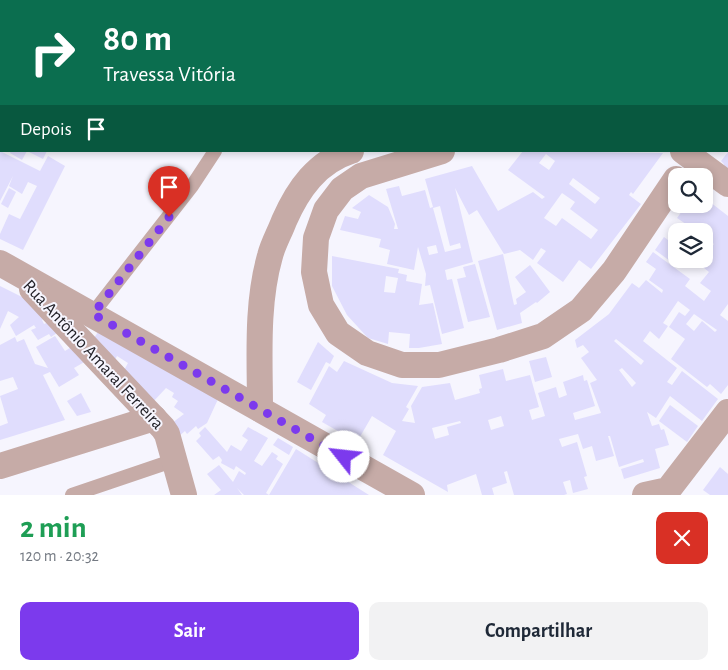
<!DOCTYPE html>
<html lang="pt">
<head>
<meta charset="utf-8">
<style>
	:root { --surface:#fff; --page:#f2f2f3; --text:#1f2937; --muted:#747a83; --accent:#7c3aed }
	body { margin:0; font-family:"Alegreya Sans",sans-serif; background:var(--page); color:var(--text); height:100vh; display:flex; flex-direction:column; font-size:19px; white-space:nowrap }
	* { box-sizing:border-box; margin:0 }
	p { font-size:16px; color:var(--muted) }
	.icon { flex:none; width:28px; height:28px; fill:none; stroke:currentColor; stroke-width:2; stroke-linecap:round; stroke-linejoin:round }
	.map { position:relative; height:495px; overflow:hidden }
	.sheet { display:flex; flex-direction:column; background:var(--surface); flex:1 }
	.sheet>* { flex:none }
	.hud { position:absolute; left:0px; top:0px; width:729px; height:152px; box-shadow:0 2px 8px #0003; background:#0b6e4f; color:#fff; overflow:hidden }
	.controls { position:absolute; left:668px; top:168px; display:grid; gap:10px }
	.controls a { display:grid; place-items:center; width:45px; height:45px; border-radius:10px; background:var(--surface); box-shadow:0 2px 8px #0003; font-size:25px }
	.pin { position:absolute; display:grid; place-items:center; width:42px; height:42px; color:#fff; margin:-51px -21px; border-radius:50% 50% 50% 0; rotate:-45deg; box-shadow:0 0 5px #0007 }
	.pin .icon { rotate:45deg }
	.me { position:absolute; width:55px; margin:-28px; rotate:299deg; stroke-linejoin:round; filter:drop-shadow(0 0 4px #0008) }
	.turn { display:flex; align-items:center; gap:18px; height:105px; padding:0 20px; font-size:22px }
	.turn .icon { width:65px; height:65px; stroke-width:2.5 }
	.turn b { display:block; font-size:35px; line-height:42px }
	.then { display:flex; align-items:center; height:48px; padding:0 20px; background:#0003; gap:10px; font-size:19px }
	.round { display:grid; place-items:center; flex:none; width:52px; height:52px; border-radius:10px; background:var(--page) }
	.head { display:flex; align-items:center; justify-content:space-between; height:85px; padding:0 20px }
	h1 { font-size:30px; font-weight:700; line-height:38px; color:#1e9e55 }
	.action { display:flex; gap:10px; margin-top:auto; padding:10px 20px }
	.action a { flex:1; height:58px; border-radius:10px; background:var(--accent); color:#fff; font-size:20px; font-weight:700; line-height:58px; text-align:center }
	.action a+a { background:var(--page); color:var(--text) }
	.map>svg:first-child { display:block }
	.building { fill:#e0ddfd; fill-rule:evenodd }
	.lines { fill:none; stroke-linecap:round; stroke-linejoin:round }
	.service { stroke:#c6aba7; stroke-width:14 }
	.minor { stroke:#c6aba7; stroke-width:26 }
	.route { stroke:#7c3aed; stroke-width:9; stroke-dasharray:0 16.2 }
	.labels { text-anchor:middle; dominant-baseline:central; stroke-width:4; stroke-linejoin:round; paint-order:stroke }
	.street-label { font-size:18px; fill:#222128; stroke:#f6f5fe }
</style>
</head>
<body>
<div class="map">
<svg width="728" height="495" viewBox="0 0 728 495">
	<rect width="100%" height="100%" fill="#f6f5fe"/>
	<g class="building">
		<polygon points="0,151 40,171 48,156 65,166 23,250 0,239 0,234 9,214 20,219 37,186 28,182 22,194 9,186 13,176 0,201"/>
		<polygon points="11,151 27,151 22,160 10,153"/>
		<polygon points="27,151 47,151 43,159"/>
		<path d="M523,151l140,2 -30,41 -2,-2 -2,3 12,9 -50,65 -12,-9 -16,22 -26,-19 9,-12 -5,-3 -8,12 -13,-10 -16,4 -27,-44 -8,5 -14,-27 18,74 -28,8 2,10 5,-1 12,49 -22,6 -12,-49 -5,1 1,-12 -8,-27 -4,23 -27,-6 3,-14 -11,-3 2,-8 -41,-9 5,-14 13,3 3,-7 -9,-4 17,-13 19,12 7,17 -1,5h4l-12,-40 13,-3 3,10 23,-6 5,18 3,-1 -8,-28 47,-13 26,45 35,-19 9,7 3,-2 -37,-27zM546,154l9,7 -6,9 -10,-7zM573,178l27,20 -5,6 -26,-20zM562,193l13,9 -5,7 28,21 -7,9 -29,-21 -6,8 -12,-8zM440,206l10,40 10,-3 1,5 -16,4 -12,-44zM436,245l2,8 -9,2 -2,-8z"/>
		<polygon points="728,152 728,171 723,167 724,164 721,161"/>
		<polygon points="9,188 16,192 8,208 1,204"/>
		<path d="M704,192l9,6 -3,4 18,14v88l-8,11 8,6v64l-7,9 -11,-10 -3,3 -36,-28 14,-20 -16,-12 10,-15 6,4 5,-6 -12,-9 -15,22 5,3 -9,13 -9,-8 -7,10 34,27 -10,14 5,3 10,-14 36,28 -16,22 -32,-25 -14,22 -9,-6 5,14 7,-2 2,6 3,-1 5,16 -14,4 5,19 -36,11 -3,-10 23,-7 -1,-3 -24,8 -9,-31h-2l6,20 -18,5 -4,-15 -9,3 -5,-15 -19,5 3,8 15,-5 10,34 -3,1 4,12 -15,4 -3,-13 -7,2 4,12 -3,1h-50l-7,-24 -3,1 3,11 -15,5 2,7h-12l-6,-21 -29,11 1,7 -65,-37 13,-24 -24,-15 -15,26 -35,-20 4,-7 -17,-11 20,-38 8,6 7,-11 48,22 26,3 -12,21 3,2 -7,12 13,2 -4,-17 11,-19 28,-4 5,17 25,-7 -1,-4 3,-1 -3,-13 24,-6 3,12 24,-6 9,32 -10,3 3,10 13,-4 -7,-23 18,-6 3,11 8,-3 -4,-13 20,-7 1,6 3,-1 8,26 -22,7 2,7 26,-7 -11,-30 7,-3 -16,-22 8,-6 -6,-7 -6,3 -2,-8 34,-26 23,-31 7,5 7,-8 16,13 1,-3 -14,-10 7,-11 -10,-7 7,-10 37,27 -5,7 19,15 7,-10 -11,-8 9,-11 -11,-9 6,-4v-4l10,-11 -10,-7v-6h-8l-19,-13 10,-14h17zM694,314l23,16 -2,2 -13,-11 -8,10 -8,-7zM616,339l28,22 -3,4 -27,-24zM622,368l14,15 -4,4 -13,-17zM501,416l3,10 -13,4 -3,-10zM460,421l1,2 -14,4 2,8 -14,4 -3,-11z"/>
		<polygon points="664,237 676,246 676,251 670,261 655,250"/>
		<polygon points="503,254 514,305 517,304 516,299 526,292 515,277 530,265 550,292 537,303 536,302 520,313 522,323 497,330 478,261"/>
		<path d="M332,256l67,13 -1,4 9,2 -1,6 16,3 -3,21 14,-2 9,41 -23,4h-10l1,-14 -21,-2 -1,12 -20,-6 -21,-23 -15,-29zM386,276l12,2 -3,15 -11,-1z"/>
		<polygon points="475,264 490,317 468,322 457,279 466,277 463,267"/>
		<polygon points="0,286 38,305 47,316 42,320 44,324 51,321 60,331 51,337 49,334 38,340 31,330 36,328 34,325 16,336 10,325 19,317 8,311 0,329"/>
		<polygon points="102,326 219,397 207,423 198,429 196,426 187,434 185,431 178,437 168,426 184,414 174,407 178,401 172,397 174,393 166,388 151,404 122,374 128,363 117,356 115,360 92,341"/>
		<polygon points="55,336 65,351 73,346 86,361 74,368 79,375 59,387 50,372 43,375 65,420 0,440 0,426 8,423 0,396 18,389 13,377 0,381 0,345 15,337 17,342 24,339 35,364 48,368 36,347"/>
		<polygon points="318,342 334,356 330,364 326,362 311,390 297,382"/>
		<polygon points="546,357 552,377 535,382 529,361"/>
		<polygon points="81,393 91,412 77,416 67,401"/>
		<polygon points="670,405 698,426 687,442 659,421"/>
		<polygon points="205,427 227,452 231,445 241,451 248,440 242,436 248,427 268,438 254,461 262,466 272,452 278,456 276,459 283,464 266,493 269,495 296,449 369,495 244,495 237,488 242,495 214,495 221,490 207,474 219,465 233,482 239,471 245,475 246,473 236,466 234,470 221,463 222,460 219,456 213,460 196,441 201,436 199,433"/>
		<polygon points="278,438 293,447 289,455 273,445"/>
		<polygon points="720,467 728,474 728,495 710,495 703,490"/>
	</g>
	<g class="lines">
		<g class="service">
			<polyline points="292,1 293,0"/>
			<polyline points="93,313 192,186 215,151"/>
			<polyline points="72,495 175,460"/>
		</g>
		<g class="minor">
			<polyline points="558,0 558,1"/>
			<polyline points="11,1 11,0"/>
			<polyline points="156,1 157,0"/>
			<polyline points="595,1 596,0"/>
			<polyline points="0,22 1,20"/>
			<polyline points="728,111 728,110"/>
			<polyline points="442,151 361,176 342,189 326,210 316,238 314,272 321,305 338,333 367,353 402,365 439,365 499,350 543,336 581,310 614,271 676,179"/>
			<polyline points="683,151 728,184"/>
			<polyline points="0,263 412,495"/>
			<polyline points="32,289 163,428 167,434 184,495"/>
			<path d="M260,409c0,-50 -4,-104 10,-153 3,-12 10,-24 14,-35 14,-32 33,-59 67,-70"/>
			<polyline points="0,466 154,418"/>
			<polyline points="645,495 668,490 728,412"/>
		</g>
	</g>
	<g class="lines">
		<polyline class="route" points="169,217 93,314 344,457"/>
	</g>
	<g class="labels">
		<g class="street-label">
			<text transform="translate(93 355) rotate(47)">Rua Antônio Amaral Ferreira</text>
		</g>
	</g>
</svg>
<div class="controls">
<a><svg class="icon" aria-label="search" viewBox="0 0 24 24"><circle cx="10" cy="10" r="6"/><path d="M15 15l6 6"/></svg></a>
<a><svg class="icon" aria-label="layers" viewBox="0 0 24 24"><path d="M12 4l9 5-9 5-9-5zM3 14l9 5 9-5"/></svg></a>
</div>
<div class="pin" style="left:169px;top:217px;background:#d93025"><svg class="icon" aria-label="arrive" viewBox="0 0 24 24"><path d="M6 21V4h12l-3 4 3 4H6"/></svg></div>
<svg class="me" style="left:344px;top:457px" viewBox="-20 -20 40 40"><circle r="19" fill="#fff"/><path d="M0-13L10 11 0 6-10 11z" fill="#7c3aed"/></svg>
<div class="hud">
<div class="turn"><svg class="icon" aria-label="right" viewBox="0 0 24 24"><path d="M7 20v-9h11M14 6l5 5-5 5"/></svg><div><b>80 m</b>Travessa Vitória</div></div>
<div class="then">Depois<svg class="icon" aria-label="arrive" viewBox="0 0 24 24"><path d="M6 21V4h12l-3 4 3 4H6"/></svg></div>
</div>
</div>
<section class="sheet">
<div class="head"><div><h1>2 min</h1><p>120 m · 20:32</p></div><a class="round" style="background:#d93025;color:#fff"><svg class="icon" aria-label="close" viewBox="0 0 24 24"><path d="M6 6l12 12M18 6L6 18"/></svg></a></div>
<div class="action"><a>Sair</a><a>Compartilhar</a></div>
</section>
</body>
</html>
